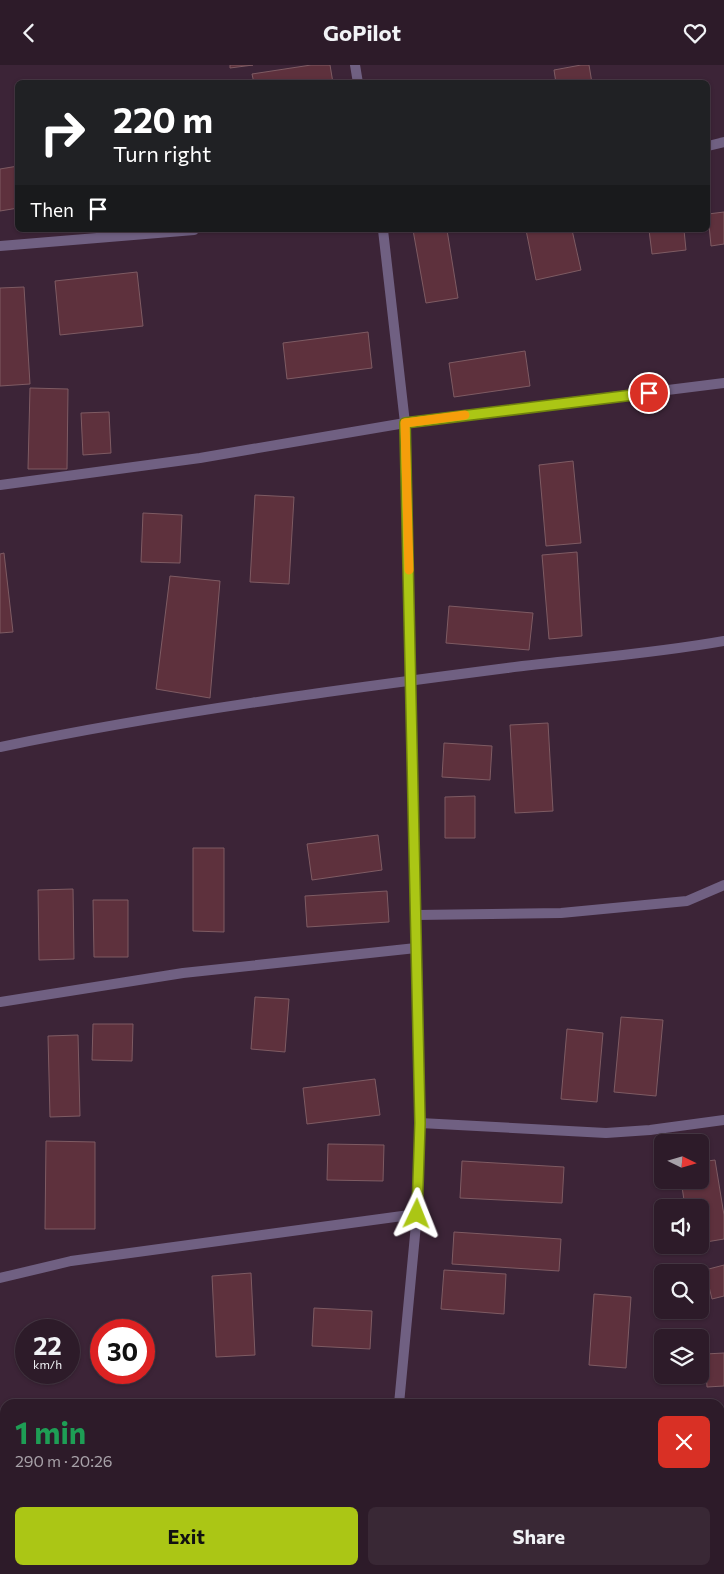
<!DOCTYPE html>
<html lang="en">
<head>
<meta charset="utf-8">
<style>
	:root { --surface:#2d1b29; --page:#392835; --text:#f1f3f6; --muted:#a7a1a8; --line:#483946; --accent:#abc615 }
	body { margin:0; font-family:Commissioner,sans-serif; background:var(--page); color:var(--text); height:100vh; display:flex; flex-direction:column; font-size:19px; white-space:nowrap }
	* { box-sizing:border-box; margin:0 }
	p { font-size:16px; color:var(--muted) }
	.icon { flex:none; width:28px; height:28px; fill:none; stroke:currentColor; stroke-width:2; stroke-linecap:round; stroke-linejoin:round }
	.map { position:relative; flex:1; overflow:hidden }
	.drawer { position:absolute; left:0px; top:1334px; width:725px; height:176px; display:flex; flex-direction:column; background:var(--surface); border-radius:15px 15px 0 0; box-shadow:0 1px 4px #0004,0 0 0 1px var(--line) }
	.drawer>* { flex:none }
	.hud { position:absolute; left:15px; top:15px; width:695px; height:152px; border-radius:8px; box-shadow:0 1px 4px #0004,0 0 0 1px var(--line); background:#202124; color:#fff; overflow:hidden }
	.needle { width:32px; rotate:95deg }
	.fabs { position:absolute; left:654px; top:1069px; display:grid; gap:10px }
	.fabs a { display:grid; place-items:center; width:55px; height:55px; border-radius:8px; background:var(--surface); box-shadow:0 1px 4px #0004,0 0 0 1px var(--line); font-size:25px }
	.speed { position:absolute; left:15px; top:1254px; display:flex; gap:10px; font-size:25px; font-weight:700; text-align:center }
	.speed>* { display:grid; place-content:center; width:65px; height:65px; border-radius:50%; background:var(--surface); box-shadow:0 1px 4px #0004,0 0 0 1px var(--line); line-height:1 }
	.speed small { font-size:12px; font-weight:400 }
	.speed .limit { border:8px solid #d22; background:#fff; color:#111 }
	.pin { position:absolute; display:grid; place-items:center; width:42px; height:42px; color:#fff; margin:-21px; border:2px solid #fff; border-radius:50%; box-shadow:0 1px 5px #0007 }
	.me { position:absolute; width:55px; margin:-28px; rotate:2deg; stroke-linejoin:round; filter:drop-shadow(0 0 4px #0008) }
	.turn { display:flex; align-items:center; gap:18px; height:105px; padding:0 15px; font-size:22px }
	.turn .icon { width:65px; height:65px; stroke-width:2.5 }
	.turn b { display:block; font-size:35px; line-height:42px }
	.then { display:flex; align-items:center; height:48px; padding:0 15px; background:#0003; gap:10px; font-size:19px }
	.round { display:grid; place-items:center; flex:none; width:52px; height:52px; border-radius:8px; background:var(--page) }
	.overview { display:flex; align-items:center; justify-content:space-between; height:85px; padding:0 15px }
	h1 { font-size:30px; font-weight:700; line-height:38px; color:#1e9e55 }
	.action { display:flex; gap:10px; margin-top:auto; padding:10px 15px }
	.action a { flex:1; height:58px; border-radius:8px; background:var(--accent); color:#111; font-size:20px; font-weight:700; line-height:58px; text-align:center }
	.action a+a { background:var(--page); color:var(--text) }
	header { display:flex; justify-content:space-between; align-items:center; height:65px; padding:0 15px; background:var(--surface); font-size:22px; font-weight:700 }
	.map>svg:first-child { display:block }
	.building { fill:#5e313d; stroke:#7e5b63 }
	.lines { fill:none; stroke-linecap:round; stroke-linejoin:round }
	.minor { stroke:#706082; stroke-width:10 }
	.route-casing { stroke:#6f810e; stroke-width:12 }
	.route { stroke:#abc615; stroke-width:9 }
	.slow { stroke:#f59e0b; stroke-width:9 }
</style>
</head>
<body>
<header><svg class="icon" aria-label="back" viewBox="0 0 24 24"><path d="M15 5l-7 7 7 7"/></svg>GoPilot<svg class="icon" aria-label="heart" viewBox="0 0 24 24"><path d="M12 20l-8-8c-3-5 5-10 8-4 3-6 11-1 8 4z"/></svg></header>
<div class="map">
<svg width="724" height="1509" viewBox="0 0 724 1509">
	<rect width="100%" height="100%" fill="#3c2437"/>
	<g class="building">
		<polygon points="230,0 253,0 230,3"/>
		<polygon points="311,0 330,0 333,18 254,18 252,9"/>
		<polygon points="581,0 589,0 592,18 556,18 554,5"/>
		<polygon points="18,101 18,143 0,146 0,104"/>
		<polygon points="724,147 724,179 711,181 708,149"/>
		<polygon points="413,165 447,165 458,233 426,238"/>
		<polygon points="526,165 572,165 581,205 536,215"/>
		<polygon points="649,165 684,165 686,185 652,189"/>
		<polygon points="137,207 143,261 60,270 55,216"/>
		<polygon points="24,222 30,319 0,321 0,223"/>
		<polygon points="368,267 372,303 287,314 283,278"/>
		<polygon points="525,286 530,321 454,332 449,298"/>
		<polygon points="30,323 68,324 67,404 28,404"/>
		<polygon points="109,347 111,388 83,390 81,348"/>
		<polygon points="573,396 581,478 546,481 539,400"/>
		<polygon points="255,430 294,432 289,519 250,517"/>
		<polygon points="143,448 182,450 180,498 141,497"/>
		<polygon points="577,487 582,571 549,574 542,490"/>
		<polygon points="4,488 13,567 0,568 0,489"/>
		<polygon points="170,511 220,516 210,633 156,624"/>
		<polygon points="449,541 533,548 529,585 446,578"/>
		<polygon points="548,658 553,746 515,748 510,660"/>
		<polygon points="444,678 492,681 490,715 442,712"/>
		<polygon points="475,731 475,773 445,773 445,732"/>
		<polygon points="378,770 382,805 312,815 307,779"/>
		<polygon points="193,783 224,783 224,867 193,866"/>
		<polygon points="73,824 74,894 39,895 38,825"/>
		<polygon points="387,826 389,857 307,862 305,831"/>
		<polygon points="93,835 128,835 128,892 94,892"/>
		<polygon points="255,932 289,934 285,987 251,984"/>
		<polygon points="621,952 663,955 656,1031 614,1027"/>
		<polygon points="93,959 133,959 132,996 92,995"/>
		<polygon points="567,964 603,968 597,1037 561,1034"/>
		<polygon points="78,970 80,1051 50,1052 48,971"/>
		<polygon points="375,1014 380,1050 307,1059 303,1023"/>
		<polygon points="46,1076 95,1077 95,1164 45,1164"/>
		<polygon points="328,1079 384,1080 383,1116 327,1115"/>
		<polygon points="715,1095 724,1150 724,1174 700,1178 700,1142 685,1142 681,1115 700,1115 700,1097"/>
		<polygon points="462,1096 564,1102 562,1138 460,1133"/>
		<polygon points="454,1167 561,1174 559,1206 452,1199"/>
		<polygon points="724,1200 724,1231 712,1234 705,1205"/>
		<polygon points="444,1205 506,1209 504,1249 441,1244"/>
		<polygon points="251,1208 255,1290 216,1292 212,1211"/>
		<polygon points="594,1229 631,1232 626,1303 589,1300"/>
		<polygon points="314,1243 372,1246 370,1284 312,1281"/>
		<polygon points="724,1288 724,1321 707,1322 705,1289"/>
		<polygon points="103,1505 137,1506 137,1509 103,1509"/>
		<rect x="202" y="1505" width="38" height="4"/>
	</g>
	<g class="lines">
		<g class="minor">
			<polyline points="355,0 358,18"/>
			<polyline points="708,81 724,77"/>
			<polyline points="383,165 405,358 420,1058 417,1149 399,1339"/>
			<polyline points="0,181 194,165"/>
			<polyline points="0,420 200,393 405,358 724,318"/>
			<path d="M0,682c168,-35 337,-57 507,-79 72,-9 145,-14 217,-27"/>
			<polyline points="416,850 561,848 687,836 724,820"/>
			<polyline points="0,937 183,908 416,883"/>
			<polyline points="420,1058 606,1068 650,1065 724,1055"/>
			<polyline points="0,1213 71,1196 417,1149"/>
			<polyline points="720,1456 724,1457"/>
			<polyline points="0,1480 5,1478"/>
			<polyline points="385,1509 386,1505"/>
		</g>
	</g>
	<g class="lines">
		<g class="route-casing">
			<polyline id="route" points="417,1149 420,1058 405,358 649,328"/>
		</g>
		<use href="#route" class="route"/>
		<polyline class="slow" points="409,505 405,358 465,350"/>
	</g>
</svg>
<div class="fabs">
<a><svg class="needle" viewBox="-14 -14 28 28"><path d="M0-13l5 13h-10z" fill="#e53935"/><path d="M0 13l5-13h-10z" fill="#a7a1a8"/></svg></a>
<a><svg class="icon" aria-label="sound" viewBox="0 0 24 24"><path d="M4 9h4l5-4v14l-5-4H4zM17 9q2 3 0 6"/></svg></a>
<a><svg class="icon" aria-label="search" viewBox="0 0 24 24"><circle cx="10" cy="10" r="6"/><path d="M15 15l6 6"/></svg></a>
<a><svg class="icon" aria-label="layers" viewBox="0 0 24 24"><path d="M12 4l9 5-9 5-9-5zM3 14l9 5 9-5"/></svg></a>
</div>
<div class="speed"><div>22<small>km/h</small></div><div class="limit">30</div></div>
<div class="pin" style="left:649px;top:328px;background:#d93025"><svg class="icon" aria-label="arrive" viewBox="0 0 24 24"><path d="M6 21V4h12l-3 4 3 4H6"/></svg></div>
<svg class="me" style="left:417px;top:1149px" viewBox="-20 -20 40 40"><path d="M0-17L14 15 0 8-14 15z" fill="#abc615" stroke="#fff" stroke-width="4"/></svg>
<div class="hud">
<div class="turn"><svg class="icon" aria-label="right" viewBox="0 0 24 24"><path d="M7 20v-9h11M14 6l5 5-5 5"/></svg><div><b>220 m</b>Turn right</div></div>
<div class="then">Then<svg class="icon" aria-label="arrive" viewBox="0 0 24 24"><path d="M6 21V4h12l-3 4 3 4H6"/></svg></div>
</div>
<section class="drawer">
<div class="overview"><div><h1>1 min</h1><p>290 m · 20:26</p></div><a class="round" style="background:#d93025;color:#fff"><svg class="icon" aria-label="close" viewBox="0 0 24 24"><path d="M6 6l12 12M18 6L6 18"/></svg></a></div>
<div class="action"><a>Exit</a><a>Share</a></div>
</section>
</div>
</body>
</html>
